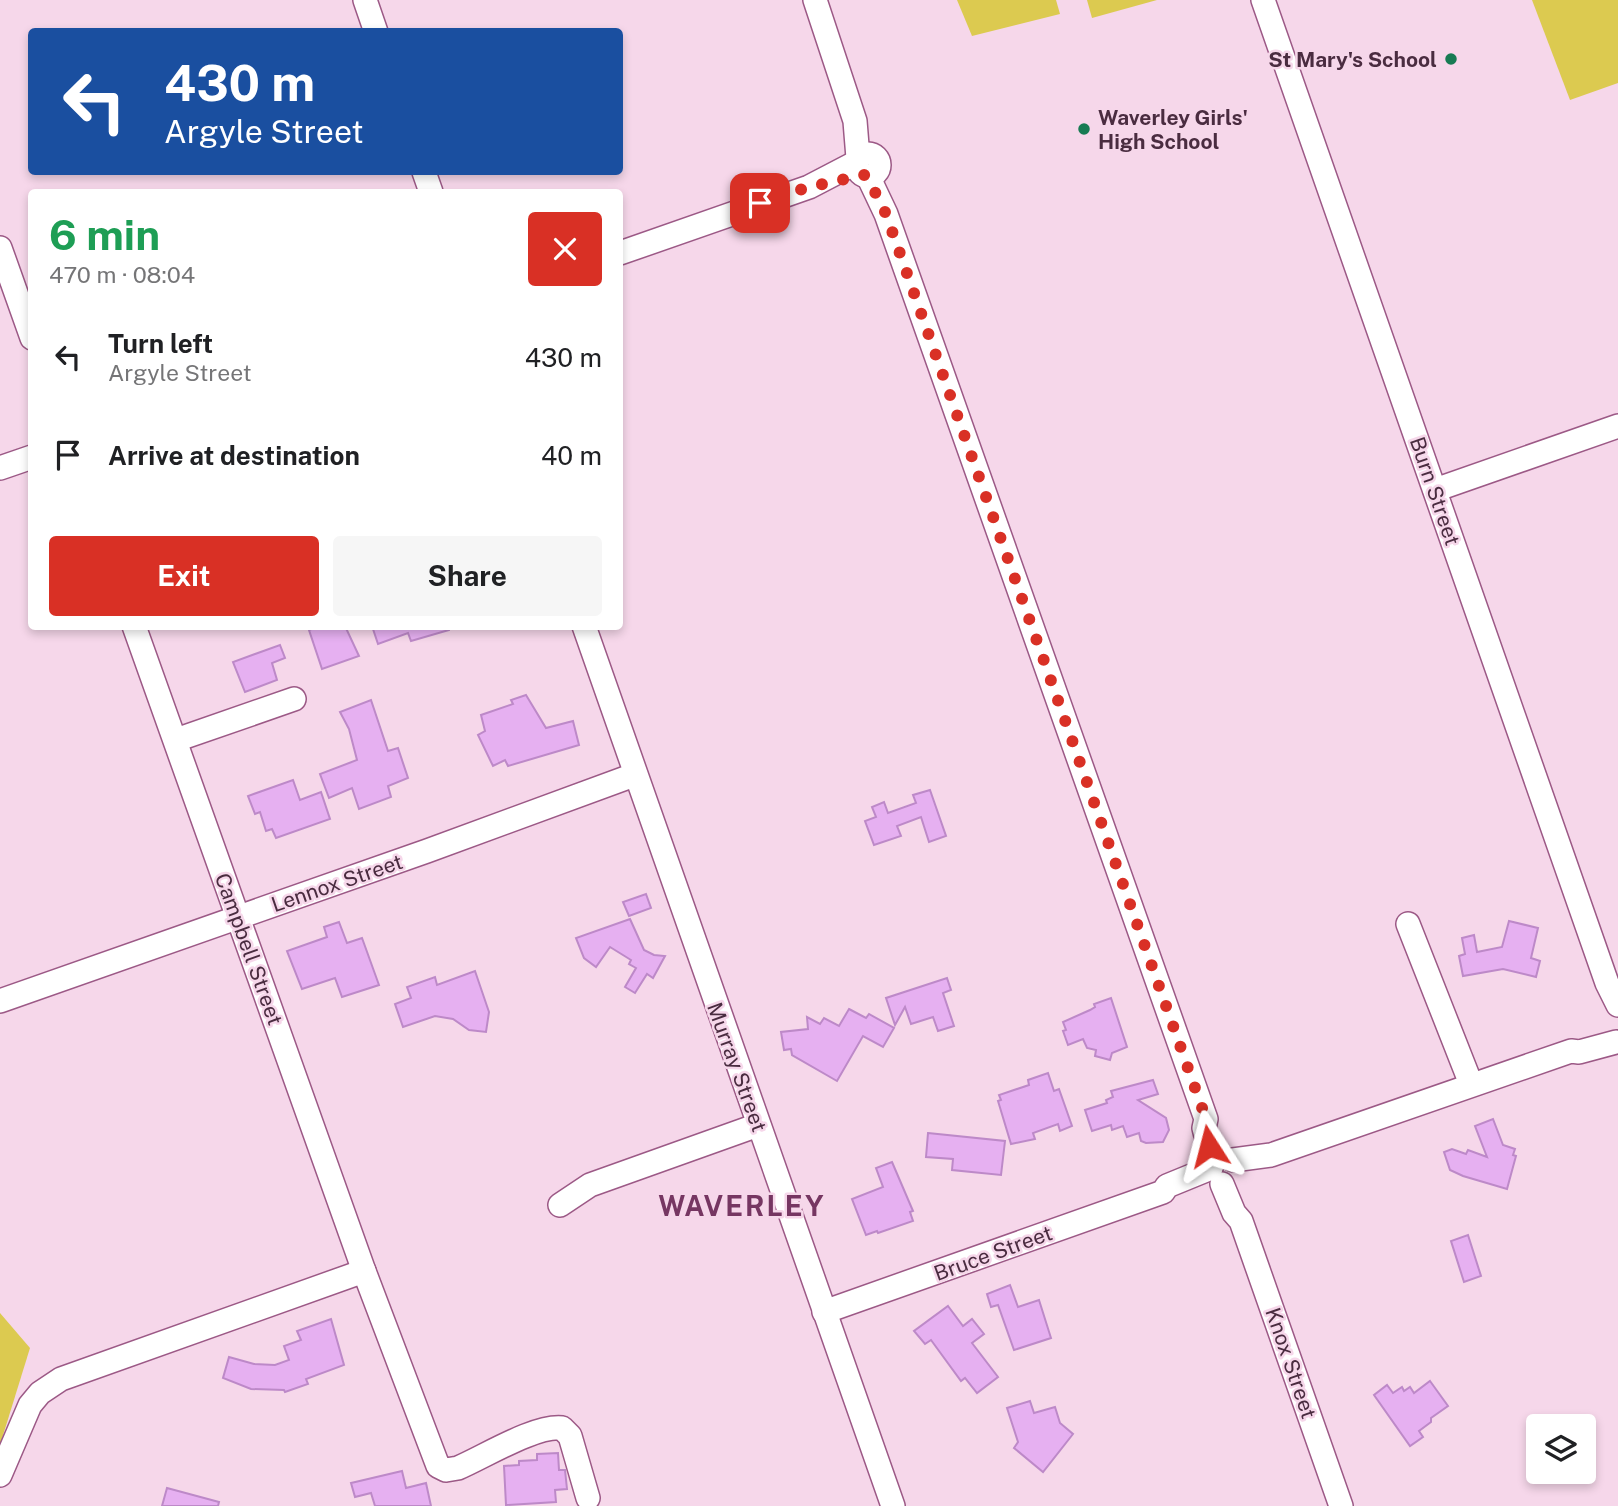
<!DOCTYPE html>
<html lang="en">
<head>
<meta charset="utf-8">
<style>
	:root { --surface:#fff; --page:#f6f6f6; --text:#202124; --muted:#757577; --accent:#d93025 }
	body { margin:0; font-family:"Public Sans",sans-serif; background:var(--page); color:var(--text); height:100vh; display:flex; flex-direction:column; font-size:26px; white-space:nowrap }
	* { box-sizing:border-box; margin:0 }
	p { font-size:23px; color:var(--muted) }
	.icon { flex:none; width:38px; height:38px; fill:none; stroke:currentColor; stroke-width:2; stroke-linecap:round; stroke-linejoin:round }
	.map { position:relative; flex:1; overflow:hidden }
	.panel { position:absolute; left:28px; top:189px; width:595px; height:441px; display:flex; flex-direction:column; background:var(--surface); border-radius:7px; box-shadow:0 4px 10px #0003 }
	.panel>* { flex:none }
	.banner { position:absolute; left:28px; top:28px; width:595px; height:147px; border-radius:7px; box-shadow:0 4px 10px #0003; background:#1a4fa0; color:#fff; overflow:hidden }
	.tools { position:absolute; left:1526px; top:1414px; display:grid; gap:14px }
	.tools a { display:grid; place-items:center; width:70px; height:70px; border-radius:7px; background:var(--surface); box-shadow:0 4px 10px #0003; font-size:35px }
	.pin { position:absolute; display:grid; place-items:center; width:60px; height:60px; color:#fff; margin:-30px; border-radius:14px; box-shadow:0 4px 10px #0006 }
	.me { position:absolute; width:77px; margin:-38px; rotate:351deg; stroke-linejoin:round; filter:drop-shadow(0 0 5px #0008) }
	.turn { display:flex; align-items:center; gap:24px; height:147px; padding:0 21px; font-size:32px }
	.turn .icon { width:91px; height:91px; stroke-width:2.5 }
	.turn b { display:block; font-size:49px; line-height:60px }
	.round { display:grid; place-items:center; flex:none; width:74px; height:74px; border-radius:7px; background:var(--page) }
	.head { display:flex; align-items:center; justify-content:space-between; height:119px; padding:0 21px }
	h1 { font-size:42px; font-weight:700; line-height:52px; color:#1e9e55 }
	.primary-button { display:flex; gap:14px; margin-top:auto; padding:14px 21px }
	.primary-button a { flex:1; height:80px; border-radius:7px; background:var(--accent); color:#fff; font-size:28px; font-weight:700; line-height:80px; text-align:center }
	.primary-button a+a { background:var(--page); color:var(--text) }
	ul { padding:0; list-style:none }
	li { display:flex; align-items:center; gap:21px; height:98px; padding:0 21px }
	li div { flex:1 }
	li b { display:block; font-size:26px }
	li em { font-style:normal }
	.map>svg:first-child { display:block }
	.green { fill:#dcca50 }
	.building { fill:#e6b0f1; stroke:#bd89c8; stroke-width:2 }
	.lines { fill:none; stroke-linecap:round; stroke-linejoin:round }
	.minor-casing { stroke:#9c5986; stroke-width:26 }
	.minor { stroke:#fff; stroke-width:23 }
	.route { stroke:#d93025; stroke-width:12; stroke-dasharray:0 21.6 }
	.poi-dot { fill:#177b53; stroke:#f6d7ea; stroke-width:2.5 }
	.labels { text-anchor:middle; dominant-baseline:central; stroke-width:5; stroke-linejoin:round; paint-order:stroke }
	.poi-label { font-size:21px; font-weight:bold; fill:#4a2c40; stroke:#f6d7ea; text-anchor:end }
	.street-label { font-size:21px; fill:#4a2c40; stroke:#f6d7ea }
	.district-label { font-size:28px; font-weight:bold; letter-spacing:2px; fill:#763662; stroke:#f6d7ea }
</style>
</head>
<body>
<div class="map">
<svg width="1618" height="1506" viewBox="0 0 1618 1506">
	<rect width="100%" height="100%" fill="#f6d7ea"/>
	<g class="green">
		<polygon points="957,0 1056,0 1060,14 972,36"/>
		<polygon points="1087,0 1157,0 1092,18"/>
		<polygon points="1532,0 1618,0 1618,83 1570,100"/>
		<polygon points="0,1313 30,1348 0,1445"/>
	</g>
	<g class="building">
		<polygon points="319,626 345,626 359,656 322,669 309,630"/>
		<polygon points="372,626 449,626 449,630 411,641 408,633 378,644"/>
		<polygon points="280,645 285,658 272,663 277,680 245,692 233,662"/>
		<polygon points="526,695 546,728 573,721 579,745 508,766 505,760 493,766 478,735 485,731 481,715 513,704 511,700"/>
		<polygon points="371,700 388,751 398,748 408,778 388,786 391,797 359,809 352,788 329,798 320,774 357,760 349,729 340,712"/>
		<polygon points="293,780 300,800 321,792 330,819 276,838 272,829 266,831 260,812 255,814 248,796"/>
		<polygon points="930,790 946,836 929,842 921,817 897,826 901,836 874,845 865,821 876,817 872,807 884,802 888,813 916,803 913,795"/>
		<polygon points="646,894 651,908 629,916 623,902"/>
		<polygon points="630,919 644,950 654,955 665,956 653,978 647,974 635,993 625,987 636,968 629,964 631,960 610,947 596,967 584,958 576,938"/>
		<polygon points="1509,921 1538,928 1531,958 1540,961 1536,977 1503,969 1463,976 1459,956 1465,954 1462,938 1474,935 1477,952 1502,947"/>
		<polygon points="339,922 347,943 362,938 379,985 342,997 335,978 302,989 287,951 327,937 324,927"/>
		<polygon points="475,971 489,1012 486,1032 469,1030 453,1019 435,1016 403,1027 395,1004 411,998 407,987 435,977 437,985"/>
		<polygon points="947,978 951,990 943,993 954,1026 938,1031 933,1017 911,1024 905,1007 895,1025 886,998"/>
		<polygon points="1111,998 1127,1047 1112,1053 1110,1060 1095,1056 1096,1050 1087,1048 1083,1039 1068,1045 1063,1031 1066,1030 1063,1022 1090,1010 1095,1007 1094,1004"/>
		<polygon points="849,1009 866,1018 869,1014 894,1028 883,1047 863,1036 837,1081 792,1055 791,1049 784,1050 781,1032 808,1029 807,1017 820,1024 824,1018 839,1026"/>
		<polygon points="1048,1073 1054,1091 1059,1089 1072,1126 1060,1131 1058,1124 1033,1133 1035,1139 1011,1144 998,1101 1001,1100 999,1095 1029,1085 1028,1080"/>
		<polygon points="1153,1080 1158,1094 1138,1100 1166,1118 1169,1130 1163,1142 1146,1143 1141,1141 1139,1133 1127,1137 1123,1126 1112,1130 1111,1125 1092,1131 1085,1110 1107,1103 1106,1100 1113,1097 1111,1091"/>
		<polygon points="1493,1119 1503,1145 1515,1149 1513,1155 1516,1156 1507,1189 1463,1176 1450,1170 1444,1152 1452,1149 1466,1154 1468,1150 1487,1157 1475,1126"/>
		<polygon points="928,1133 1005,1141 1001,1175 952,1170 953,1159 926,1157"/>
		<polygon points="892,1162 913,1211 910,1212 913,1221 878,1233 877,1231 866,1235 852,1199 883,1187 876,1168"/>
		<polygon points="1468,1235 1481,1276 1464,1282 1451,1241"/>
		<polygon points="1010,1285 1018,1307 1039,1300 1051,1338 1014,1350 998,1305 991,1307 987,1294"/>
		<polygon points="948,1306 963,1326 972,1319 984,1334 972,1343 998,1377 977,1393 965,1378 961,1381 931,1340 925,1344 914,1331"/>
		<polygon points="331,1319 344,1365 306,1379 308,1384 285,1392 284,1390 251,1389 223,1378 229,1357 254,1364 275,1365 289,1360 284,1346 301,1340 297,1331"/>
		<polygon points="1430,1381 1448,1406 1431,1418 1431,1422 1419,1431 1423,1437 1410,1446 1374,1395 1387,1385 1393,1393 1402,1387 1404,1391 1410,1387 1414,1393"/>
		<polygon points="1030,1401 1034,1413 1055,1407 1060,1423 1073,1434 1043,1472 1014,1448 1018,1442 1007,1408"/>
		<polygon points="558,1453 559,1470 565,1470 567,1489 555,1490 556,1502 506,1505 504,1466 519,1465 519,1461 537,1460 537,1454"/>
		<polygon points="402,1471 406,1488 426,1483 431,1506 375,1506 371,1493 355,1497 351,1483"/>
		<polygon points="167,1488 219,1502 218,1506 162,1506"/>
	</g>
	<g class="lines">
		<g class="minor-casing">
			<g id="minor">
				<polyline points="365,0 376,32"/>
				<polyline points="815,0 855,121 858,158"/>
				<polyline points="1263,0 1607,983 1618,1005"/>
				<circle cx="868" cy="165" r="11"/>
				<polyline points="424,172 431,192"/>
				<polyline points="868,176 886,214 1206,1119 1204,1128 1213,1163"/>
				<polyline points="0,248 32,338"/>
				<polyline points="620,253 809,187 857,162"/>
				<polyline points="0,468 32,457"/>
				<polyline points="1435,490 1618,426"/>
				<path d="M134,626l230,645 74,195 8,4 12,-2c26,-11 77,-43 104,-40l8,8 18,62"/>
				<polyline points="584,626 893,1506"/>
				<polyline points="176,740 294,699"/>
				<polyline points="1408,924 1471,1084"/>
				<polyline points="0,1001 427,851 634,775"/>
				<polyline points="1233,1160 1271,1155 1571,1051 1579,1052 1616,1042"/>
				<polyline points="1222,1184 1234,1213 1241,1221 1341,1506"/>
				<polyline points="560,1205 590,1185 758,1125"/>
				<polyline points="824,1312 1163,1192 1167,1186 1211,1168"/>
				<polyline points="0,1475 30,1405 40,1393 61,1379 364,1271"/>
			</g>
		</g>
		<use href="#minor" class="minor"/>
	</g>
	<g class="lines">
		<polyline class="route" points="760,203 809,187 864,175 867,176 886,214 1206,1119 1204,1128 1209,1146"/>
	</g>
	<g class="poi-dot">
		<circle cx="1451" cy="59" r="7"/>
		<circle cx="1084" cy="129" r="7"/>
	</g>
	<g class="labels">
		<g class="poi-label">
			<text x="1437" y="59">St Mary's School</text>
			<text x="1098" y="117" text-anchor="start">Waverley Girls'<tspan x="1098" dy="24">High School</tspan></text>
		</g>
		<g class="street-label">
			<text transform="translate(1435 491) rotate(71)">Burn Street</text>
			<text transform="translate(337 883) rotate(-19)">Lennox Street</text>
			<text transform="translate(249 949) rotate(70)">Campbell Street</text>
			<text transform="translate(737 1067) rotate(70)">Murray Street</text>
			<text transform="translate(993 1253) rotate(-20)">Bruce Street</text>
			<text transform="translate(1291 1363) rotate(71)">Knox Street</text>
		</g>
		<g class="district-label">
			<text x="742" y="1205">WAVERLEY</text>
		</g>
	</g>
</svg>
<div class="tools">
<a><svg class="icon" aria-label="layers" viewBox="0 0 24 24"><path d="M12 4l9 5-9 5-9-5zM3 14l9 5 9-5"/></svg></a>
</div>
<div class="pin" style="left:760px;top:203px;background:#d93025"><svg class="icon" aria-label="arrive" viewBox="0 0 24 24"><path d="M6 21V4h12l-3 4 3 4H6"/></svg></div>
<svg class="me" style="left:1209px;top:1146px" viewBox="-20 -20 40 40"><path d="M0-17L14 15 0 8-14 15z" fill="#d93025" stroke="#fff" stroke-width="4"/></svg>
<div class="banner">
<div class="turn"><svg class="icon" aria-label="left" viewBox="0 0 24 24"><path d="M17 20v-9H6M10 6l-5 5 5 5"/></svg><div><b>430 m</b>Argyle Street</div></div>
</div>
<section class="panel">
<div class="head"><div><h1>6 min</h1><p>470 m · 08:04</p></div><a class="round" style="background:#d93025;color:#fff"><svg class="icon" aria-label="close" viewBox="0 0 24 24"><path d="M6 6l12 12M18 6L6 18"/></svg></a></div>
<ul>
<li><svg class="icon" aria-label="left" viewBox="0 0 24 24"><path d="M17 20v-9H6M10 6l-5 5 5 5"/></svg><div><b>Turn left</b><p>Argyle Street</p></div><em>430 m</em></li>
<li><svg class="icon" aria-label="arrive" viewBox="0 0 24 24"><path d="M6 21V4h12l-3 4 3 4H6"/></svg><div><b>Arrive at destination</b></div><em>40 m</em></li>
</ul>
<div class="primary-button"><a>Exit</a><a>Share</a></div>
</section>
</div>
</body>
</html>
